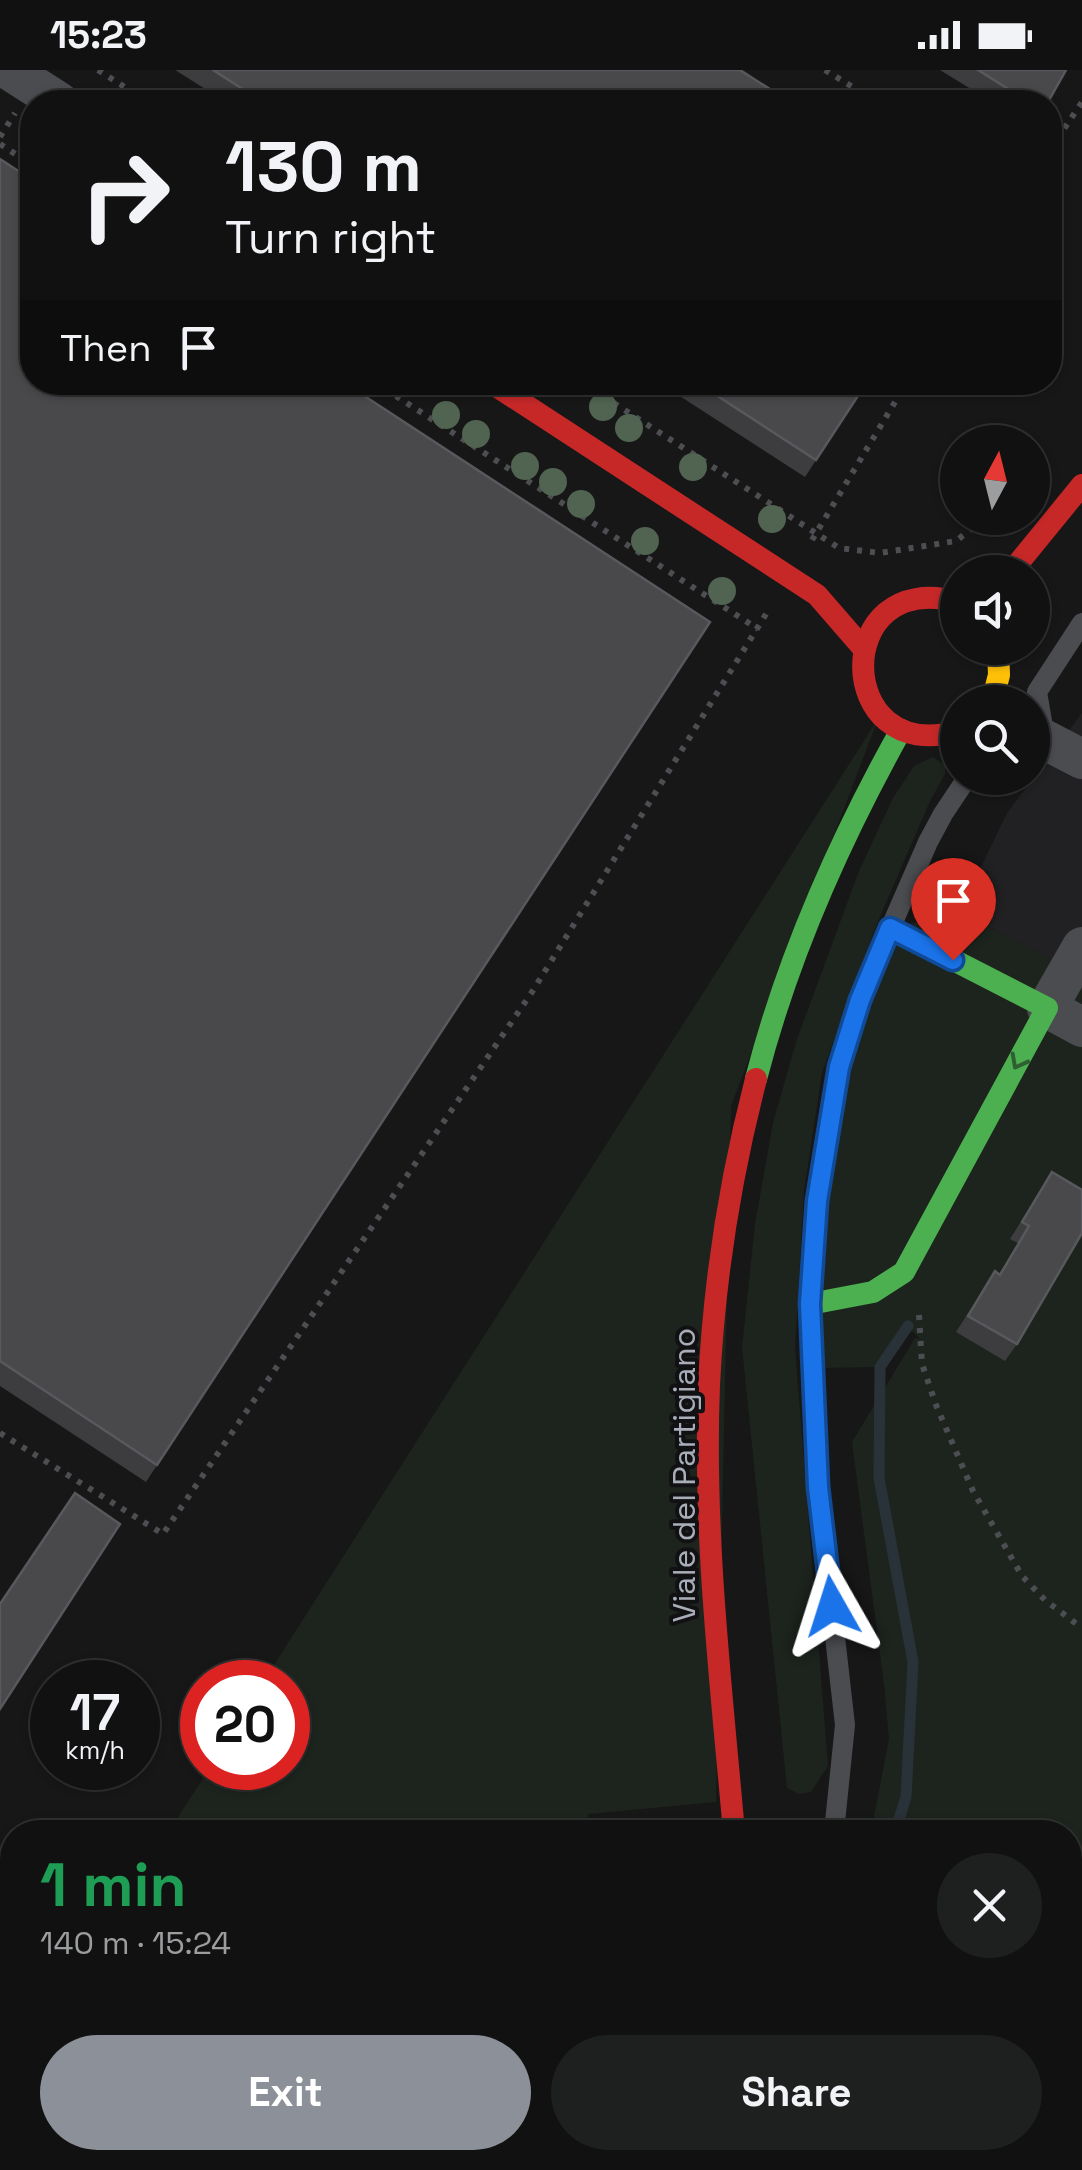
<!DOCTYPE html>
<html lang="en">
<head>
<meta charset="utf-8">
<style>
	:root { --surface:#111; --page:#1e1f1f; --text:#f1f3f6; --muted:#9c9d9f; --line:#303131; --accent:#8c9099 }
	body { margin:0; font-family:"Space Grotesk",sans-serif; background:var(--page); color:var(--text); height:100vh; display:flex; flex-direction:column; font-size:38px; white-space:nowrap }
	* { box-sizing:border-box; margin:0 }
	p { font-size:32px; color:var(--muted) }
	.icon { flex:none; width:55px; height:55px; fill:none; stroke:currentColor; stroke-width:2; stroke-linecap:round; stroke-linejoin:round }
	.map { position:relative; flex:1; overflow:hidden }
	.details { position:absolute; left:0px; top:1750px; width:1082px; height:350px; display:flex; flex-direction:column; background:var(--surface); border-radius:40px 40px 0 0; box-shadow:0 2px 8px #0004,0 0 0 2px var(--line) }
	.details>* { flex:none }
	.hud { position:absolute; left:20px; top:20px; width:1042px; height:305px; border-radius:40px; box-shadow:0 2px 8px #0004,0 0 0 2px var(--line); background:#111; color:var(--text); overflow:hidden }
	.needle { width:65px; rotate:7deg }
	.tools { position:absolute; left:940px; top:355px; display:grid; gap:20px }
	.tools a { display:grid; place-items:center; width:110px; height:110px; border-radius:50%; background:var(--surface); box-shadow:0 2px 8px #0004,0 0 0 2px var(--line); font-size:50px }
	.speed { position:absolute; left:30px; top:1590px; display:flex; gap:20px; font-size:50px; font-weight:700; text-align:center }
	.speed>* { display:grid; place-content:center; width:130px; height:130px; border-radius:50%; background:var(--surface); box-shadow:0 2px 8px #0004,0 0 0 2px var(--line); line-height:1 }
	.speed small { font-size:25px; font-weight:400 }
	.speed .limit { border:15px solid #d22; background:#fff; color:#111 }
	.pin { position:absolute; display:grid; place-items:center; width:85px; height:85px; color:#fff; margin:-102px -42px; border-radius:50% 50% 50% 0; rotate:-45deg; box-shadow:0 0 10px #0007 }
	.pin .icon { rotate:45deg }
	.me { position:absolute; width:110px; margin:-55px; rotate:354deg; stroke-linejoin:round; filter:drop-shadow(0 0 8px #0008) }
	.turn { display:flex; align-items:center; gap:35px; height:210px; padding:0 40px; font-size:45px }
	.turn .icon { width:130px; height:130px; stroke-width:2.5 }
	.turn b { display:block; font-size:70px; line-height:85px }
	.then { display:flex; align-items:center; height:95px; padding:0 40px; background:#0003; gap:20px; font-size:38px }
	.round { display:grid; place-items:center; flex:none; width:105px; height:105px; border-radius:52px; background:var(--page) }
	.headline { display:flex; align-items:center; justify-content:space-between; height:170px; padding:0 40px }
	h1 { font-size:60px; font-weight:700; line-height:75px; color:#1e9e55 }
	.primary-button { display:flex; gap:20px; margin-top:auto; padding:20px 40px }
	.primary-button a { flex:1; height:115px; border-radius:60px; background:var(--accent); color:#fff; font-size:40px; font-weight:700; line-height:115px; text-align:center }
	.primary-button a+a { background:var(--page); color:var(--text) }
	.status { display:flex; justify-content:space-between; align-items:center; height:70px; padding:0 50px; background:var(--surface); direction:ltr }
	.status svg { height:28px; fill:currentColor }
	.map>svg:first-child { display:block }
	.built { fill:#212123 }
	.green { fill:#1d241e }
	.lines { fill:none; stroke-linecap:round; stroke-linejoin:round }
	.stream { stroke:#2a3239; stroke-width:11 }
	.path { stroke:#4d4e52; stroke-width:6; stroke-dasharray:5 8; stroke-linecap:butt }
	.lane { stroke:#4b4c50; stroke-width:20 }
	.street { stroke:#4b4c50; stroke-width:40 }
	.fast { stroke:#4caf50; stroke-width:22 }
	.slow { stroke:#ffc107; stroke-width:22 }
	.jam { stroke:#c62828; stroke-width:22 }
	.rail { stroke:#4b4c4f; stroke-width:8; stroke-dasharray:12 10; stroke-linecap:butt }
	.tree { fill:#506451 }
	.wall { fill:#3d3d3f }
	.building { fill:#49494c; stroke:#58595d; stroke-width:2.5 }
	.oneway { stroke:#2e6032 }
	.route-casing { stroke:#114b97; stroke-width:25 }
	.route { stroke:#1a73e8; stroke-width:18 }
	.labels { text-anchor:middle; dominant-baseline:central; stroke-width:8; stroke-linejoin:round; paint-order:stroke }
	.street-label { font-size:32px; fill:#a8adb8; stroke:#111113 }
</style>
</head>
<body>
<div class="status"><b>15:23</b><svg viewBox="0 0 49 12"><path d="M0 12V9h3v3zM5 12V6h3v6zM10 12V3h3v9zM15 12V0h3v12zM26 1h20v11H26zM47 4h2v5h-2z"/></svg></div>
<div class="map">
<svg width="1082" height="2100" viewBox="0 0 1082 2100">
	<rect width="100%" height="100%" fill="#171717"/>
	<polygon class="built" points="1082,643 1082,905 959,842 1007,743"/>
	<g class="green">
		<polygon points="878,649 731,1036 716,1732 588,1744 589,1762 168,1762 210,1698 288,1698 288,1612 263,1612"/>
		<polygon points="933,687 945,695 945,704 930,731 876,856 822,1003 804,1121 795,1278 828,1696 811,1722 799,1724 787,1718 742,1277 755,1154 773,1053 796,972 859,801 893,728 914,696"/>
		<polygon points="959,842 1082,905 1082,2100 1021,2100 1027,2088 1070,2088 1070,1762 871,1762 889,1669 884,1614 852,1372 915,1268 920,1269 908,1257 876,1297 820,1298 810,1234 839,997 891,858"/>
		<polygon points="467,2088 738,2088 739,2100 488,2100"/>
	</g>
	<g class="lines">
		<polyline class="stream" points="895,1762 906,1727 913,1592 879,1408 880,1297 908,1256"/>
		<g class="path">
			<polyline points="98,0 148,32"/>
			<polyline points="825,0 877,32"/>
			<polyline points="0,67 15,43"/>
			<polyline points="0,74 32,95"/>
			<polyline points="1050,80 1082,32"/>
			<polyline points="374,312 758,559"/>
			<polyline points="581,312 839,478 880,483 956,471 985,448"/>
			<polyline points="812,470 907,312"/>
			<polyline points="919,1245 922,1294 936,1335 973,1421 1022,1506 1045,1530 1082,1558"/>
			<polyline points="0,1363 163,1464 532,922 766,544"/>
		</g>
		<g class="lane">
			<polyline points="1037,668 1043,657 1037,622 1082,553"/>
			<polyline points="834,1762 845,1655 818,1417 810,1234 817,1131 839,997 859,930 928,772 943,744 967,708"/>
			<polyline points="829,2088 831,2100"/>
		</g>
		<g class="street">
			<polyline points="9,0 59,32"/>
			<polyline points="1032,663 1082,689"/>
			<polyline points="1082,877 1047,938 1082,957"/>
		</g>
		<g class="fast">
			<path d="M756,1009c32,-124 83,-238 145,-349"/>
			<polyline points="810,1234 873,1222 904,1202 1047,938 891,858"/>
			<polyline points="753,2088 753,2100"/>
		</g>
		<polyline class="slow" points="992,632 999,605 998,578"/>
		<g class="jam">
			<polyline points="490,312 817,525 863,578"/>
			<polyline points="1011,502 1082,415"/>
			<path d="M958,532c-128,-35 -125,165 0,129"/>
			<path d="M734,1762c-13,-148 -31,-298 -25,-447 5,-104 21,-206 47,-306"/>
		</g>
		<g class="rail">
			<polyline points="0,1838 12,1846"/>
			<polyline points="444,2088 467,2100"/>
		</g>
	</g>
	<g class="tree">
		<circle cx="603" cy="337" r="14"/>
		<circle cx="446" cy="345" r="14"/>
		<circle cx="629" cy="358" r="14"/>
		<circle cx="476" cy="364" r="14"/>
		<circle cx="525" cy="396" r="14"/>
		<circle cx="693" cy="397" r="14"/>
		<circle cx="553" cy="412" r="14"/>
		<circle cx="581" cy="434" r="14"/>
		<circle cx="772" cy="449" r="14"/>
		<circle cx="645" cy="471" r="14"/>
		<circle cx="722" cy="521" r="14"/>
	</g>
	<g class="wall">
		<polygon points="175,0 740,0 790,32 226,32"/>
		<polygon points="940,0 1066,0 1048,32 992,32"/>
		<polygon points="0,89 157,1395 146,1412 0,1316"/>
		<polygon points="658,312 867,312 805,407"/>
		<polygon points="1052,1102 1017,1274 1005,1291 956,1262 995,1201 999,1204 1018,1173 1010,1169"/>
	</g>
	<g class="building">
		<polygon points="213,0 740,0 790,32 263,32"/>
		<polygon points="978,0 1066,0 1048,32 1029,32"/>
		<polygon points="0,89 32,110 32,312 343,312 710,552 157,1395 0,1291"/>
		<polygon points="696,312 867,312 816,390"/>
		<polygon points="1052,1102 1082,1120 1082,1163 1017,1274 968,1246 995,1201 1000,1205 1029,1156 1022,1152"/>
		<polygon points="75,1423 120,1454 0,1639 0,1534"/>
	</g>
	<defs><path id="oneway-chevron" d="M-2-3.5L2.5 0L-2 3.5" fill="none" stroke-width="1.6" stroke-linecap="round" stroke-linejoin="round" transform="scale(2.5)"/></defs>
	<use class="oneway" href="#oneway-chevron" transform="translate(1018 992) rotate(118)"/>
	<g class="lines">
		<g class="route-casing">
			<polyline id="route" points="832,1536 818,1417 810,1234 817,1131 839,997 860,930 890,858 953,890"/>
		</g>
		<use href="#route" class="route"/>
	</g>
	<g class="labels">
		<g class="street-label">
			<text transform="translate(684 1405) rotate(-90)">Viale del Partigiano</text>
		</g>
	</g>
</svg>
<div class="tools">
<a><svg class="needle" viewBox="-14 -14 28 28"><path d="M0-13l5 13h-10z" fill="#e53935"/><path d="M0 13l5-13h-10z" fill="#9c9d9f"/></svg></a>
<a><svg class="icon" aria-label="sound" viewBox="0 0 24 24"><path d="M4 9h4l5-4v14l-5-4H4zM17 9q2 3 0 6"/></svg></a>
<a><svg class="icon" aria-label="search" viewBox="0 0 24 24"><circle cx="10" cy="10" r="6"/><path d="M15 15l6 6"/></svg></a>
</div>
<div class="speed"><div>17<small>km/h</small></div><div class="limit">20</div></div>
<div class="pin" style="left:953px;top:890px;background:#d93025"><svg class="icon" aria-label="arrive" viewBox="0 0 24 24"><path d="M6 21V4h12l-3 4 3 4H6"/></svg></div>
<svg class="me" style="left:832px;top:1536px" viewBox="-20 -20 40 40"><path d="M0-17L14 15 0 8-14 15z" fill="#1a73e8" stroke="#fff" stroke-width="4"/></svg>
<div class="hud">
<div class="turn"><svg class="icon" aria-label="right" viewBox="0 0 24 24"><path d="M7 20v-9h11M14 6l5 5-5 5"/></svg><div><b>130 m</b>Turn right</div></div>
<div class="then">Then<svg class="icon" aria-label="arrive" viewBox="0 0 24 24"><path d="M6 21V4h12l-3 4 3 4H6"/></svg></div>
</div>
<section class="details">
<div class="headline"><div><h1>1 min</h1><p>140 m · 15:24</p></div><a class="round"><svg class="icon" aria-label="close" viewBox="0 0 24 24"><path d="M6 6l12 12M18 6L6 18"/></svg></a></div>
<div class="primary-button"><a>Exit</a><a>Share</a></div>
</section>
</div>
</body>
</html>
